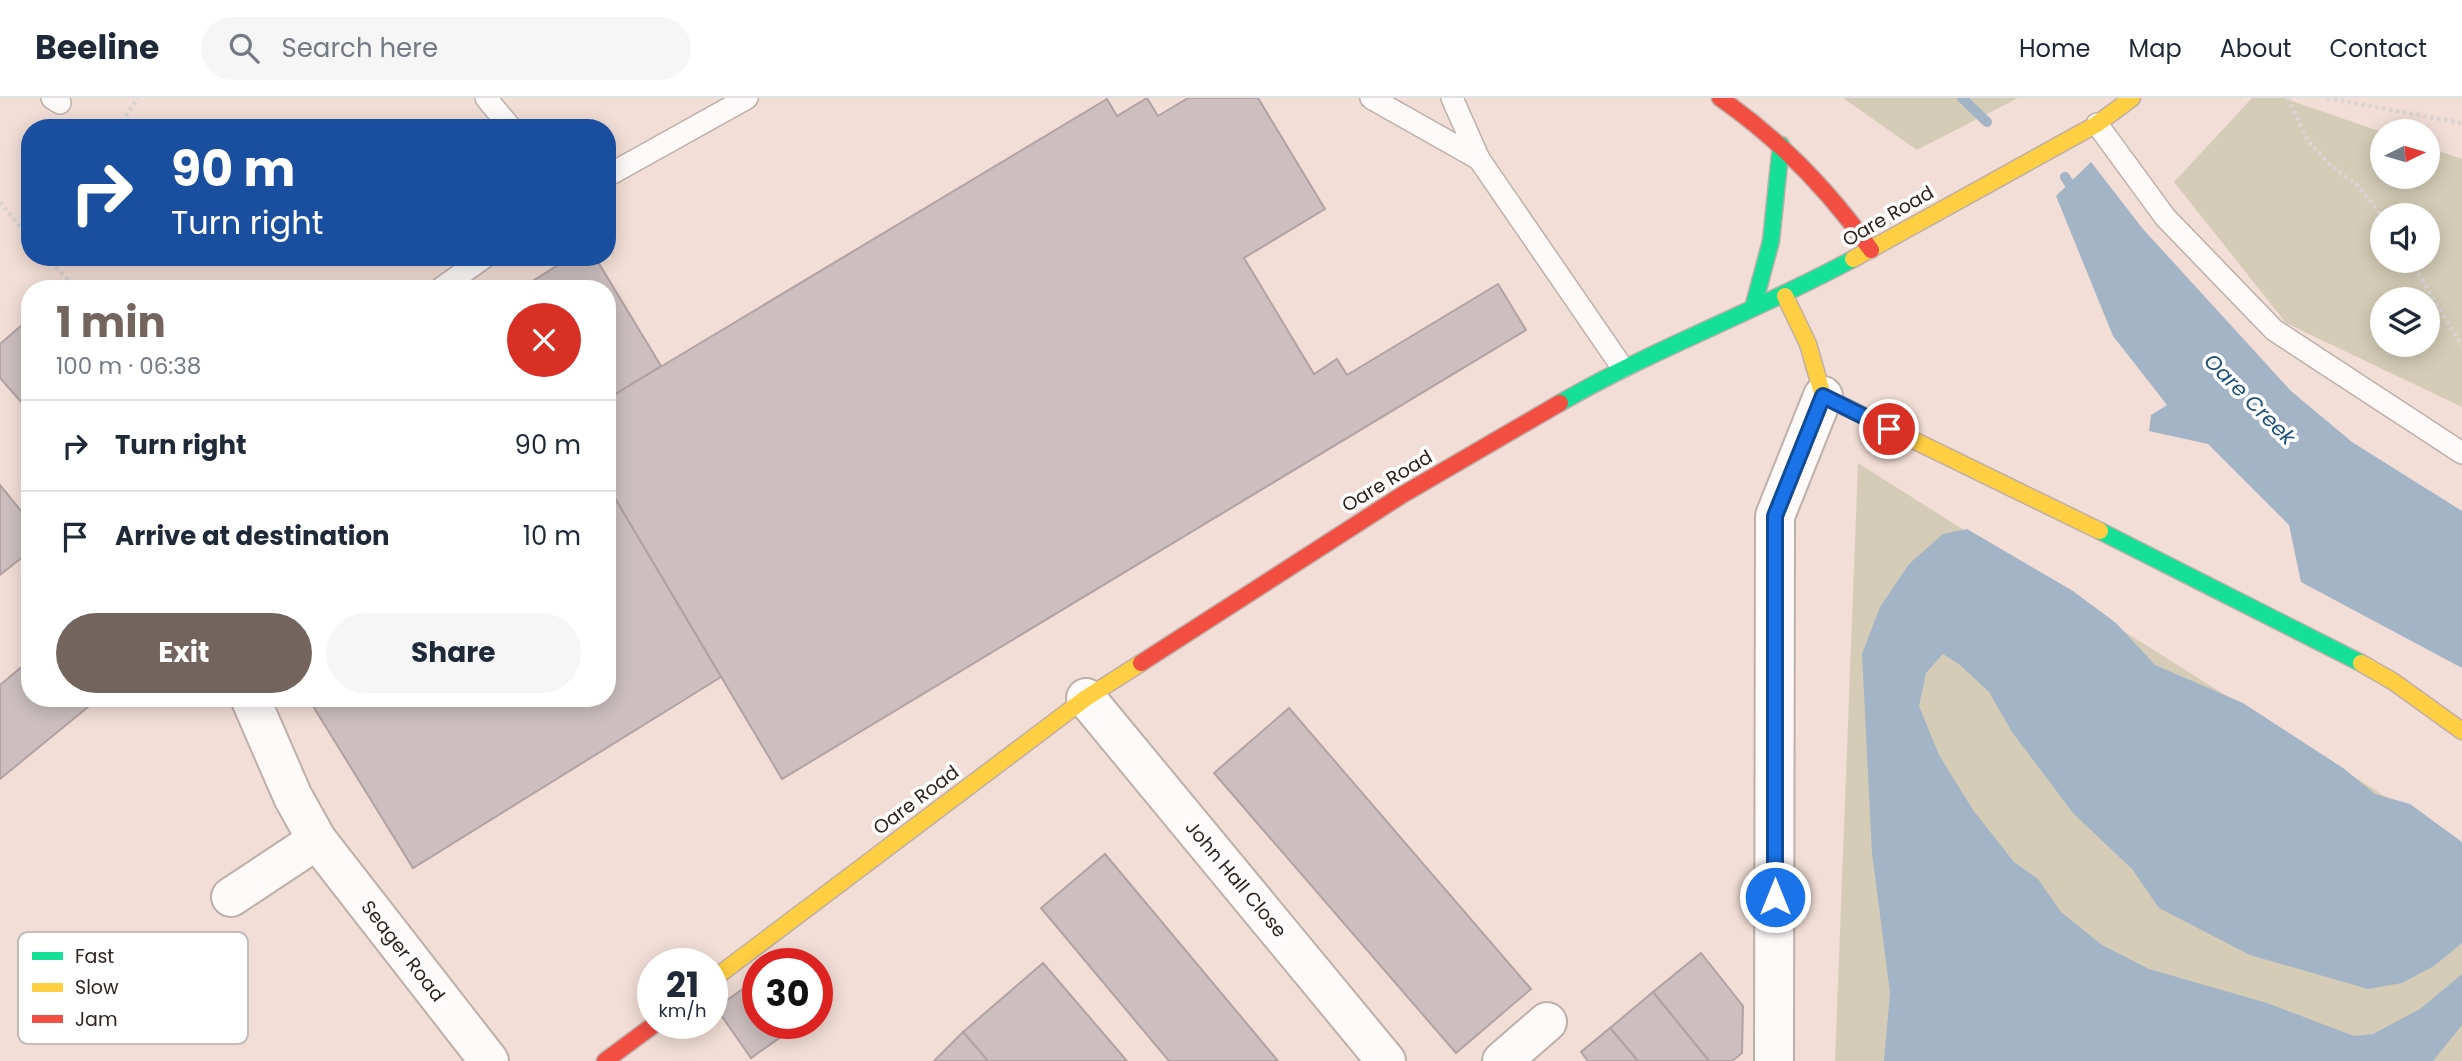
<!DOCTYPE html>
<html lang="en">
<head>
<meta charset="utf-8">
<style>
	:root { --surface:#fff; --page:#f6f6f7; --text:#1f2937; --muted:#747a83; --line:#e0e1e3; --accent:#74645e }
	body { margin:0; font-family:Poppins,sans-serif; background:var(--page); color:var(--text); height:100vh; display:flex; flex-direction:column; font-size:26px; white-space:nowrap }
	* { box-sizing:border-box; margin:0 }
	p { font-size:23px; color:var(--muted) }
	.icon { flex:none; width:38px; height:38px; fill:none; stroke:currentColor; stroke-width:2; stroke-linecap:round; stroke-linejoin:round }
	.map { position:relative; flex:1; overflow:hidden }
	.side { position:absolute; left:21px; top:182px; width:595px; height:427px; display:flex; flex-direction:column; background:var(--surface); border-radius:28px; box-shadow:0 4px 18px #0003 }
	.side>* { flex:none }
	.hud { position:absolute; left:21px; top:21px; width:595px; height:147px; border-radius:28px; box-shadow:0 4px 18px #0003; background:#1a4fa0; color:#fff; overflow:hidden }
	.needle { width:46px; rotate:85deg }
	.fabs { position:absolute; left:2370px; top:21px; display:grid; gap:14px }
	.fabs a { display:grid; place-items:center; width:70px; height:70px; border-radius:50%; background:var(--surface); box-shadow:0 4px 18px #0003; font-size:35px }
	.speed { position:absolute; left:637px; top:850px; display:flex; gap:14px; font-size:35px; font-weight:700; text-align:center }
	.speed>* { display:grid; place-content:center; width:91px; height:91px; border-radius:50%; background:var(--surface); box-shadow:0 4px 18px #0003; line-height:1 }
	.speed small { font-size:18px; font-weight:400 }
	.speed .limit { border:10px solid #d22; background:#fff; color:#111 }
	.pin { position:absolute; display:grid; place-items:center; width:60px; height:60px; color:#fff; margin:-30px; border:4px solid #fff; border-radius:50%; box-shadow:0 2px 7px #0007 }
	.me { position:absolute; width:77px; margin:-38px; rotate:0deg; stroke-linejoin:round; filter:drop-shadow(0 0 5px #0008) }
	.turn { display:flex; align-items:center; gap:24px; height:147px; padding:0 35px; font-size:32px }
	.turn .icon { width:91px; height:91px; stroke-width:2.5 }
	.turn b { display:block; font-size:49px; line-height:60px }
	.round { display:grid; place-items:center; flex:none; width:74px; height:74px; border-radius:37px; background:var(--page) }
	.head { display:flex; align-items:center; justify-content:space-between; height:119px; padding:0 35px }
	h1 { font-size:42px; font-weight:700; line-height:52px; color:var(--accent) }
	.primary-button { display:flex; gap:14px; margin-top:auto; padding:14px 35px }
	.primary-button a { flex:1; height:80px; border-radius:42px; background:var(--accent); color:#fff; font-size:28px; font-weight:700; line-height:80px; text-align:center }
	.primary-button a+a { background:var(--page); color:var(--text) }
	ul { padding:0; list-style:none }
	li { display:flex; align-items:center; gap:21px; height:91px; padding:0 35px; border-top:2px solid var(--line) }
	li div { flex:1 }
	li b { display:block; font-size:26px }
	li em { font-style:normal }
	header { display:flex; align-items:center; gap:42px; box-sizing:border-box; height:98px; padding:0 35px; background:var(--surface); border-bottom:2px solid var(--line) }
	header strong { font-size:33px }
	nav { display:flex; gap:38px; margin-inline-start:auto; font-size:24px }
	.search { width:490px; height:63px; background:var(--page); display:flex; align-items:center; gap:18px; box-sizing:border-box; padding:0 24px; border-radius:38px; color:var(--muted); font-size:26px }
	.map>svg:first-child { display:block }
	.green { fill:#d4ccb6; fill-rule:evenodd }
	.water { fill:#a3b4c6 }
	.lines { fill:none; stroke-linecap:round; stroke-linejoin:round }
	.stream { stroke:#a3b4c6; stroke-width:10 }
	.building { fill:#cdbfbf; stroke:#b1a2a3; stroke-width:2 }
	.lane-casing { stroke:#beafa9; stroke-width:24 }
	.street-casing { stroke:#beafa9; stroke-width:42 }
	.fast-casing { stroke:#beafa9; stroke-width:19 }
	.slow-casing { stroke:#beafa9; stroke-width:19 }
	.jam-casing { stroke:#beafa9; stroke-width:19 }
	.path { stroke:#dad4d2; stroke-width:4.5; stroke-dasharray:3.5 3.5; stroke-linecap:butt }
	.lane { stroke:#fdfaf9; stroke-width:21 }
	.street { stroke:#fdfaf9; stroke-width:38 }
	.fast { stroke:#16e098; stroke-width:16 }
	.slow { stroke:#ffcf43; stroke-width:16 }
	.jam { stroke:#f24e42; stroke-width:16 }
	.route-casing { stroke:#114b97; stroke-width:18 }
	.route { stroke:#1a73e8; stroke-width:12 }
	.labels { text-anchor:middle; dominant-baseline:central; stroke-width:7; stroke-linejoin:round; paint-order:stroke }
	.street-label { font-size:19px; fill:#30231d; stroke:#fff }
	.water-label { font-size:21px; font-style:italic; fill:#1d5279; stroke:#fff }
	.key { fill:#fff; stroke:#c1bdbb; stroke-width:2 }
	.key-label { font-size:19px; fill:#30231d }
</style>
</head>
<body>
<header>
<strong>Beeline</strong>
<div class="search"><svg class="icon" aria-label="search" viewBox="0 0 24 24"><circle cx="10" cy="10" r="6"/><path d="M15 15l6 6"/></svg>Search here</div>
<nav><a>Home</a><a>Map</a><a>About</a><a>Contact</a></nav>
</header>
<div class="map">
<svg width="2462" height="963" viewBox="0 0 2462 963">
	<rect width="100%" height="100%" fill="#f2ded6"/>
	<g class="green">
		<polygon points="1843,0 2018,0 1917,52"/>
		<path d="M2252,0h31l99,34v45h45v-30l35,12v248l-176,-84 -112,-141zM2382,117h45v46h-45zM2382,201h45v46h-45z"/>
		<polygon points="1858,365 2462,747 2462,963 1835,963"/>
	</g>
	<g class="water">
		<polygon points="2091,64 2143,131 2291,293 2352,344 2462,413 2462,570 2301,484 2289,427 2208,346 2149,333 2151,317 2167,307 2113,238 2056,98"/>
		<polygon points="1967,431 2073,493 2116,525 2155,567 2243,605 2343,670 2375,696 2410,706 2462,744 2462,845 2434,868 2402,885 2368,891 2250,857 2159,810 2132,771 2073,715 2012,634 1989,594 1960,567 1943,556 1926,575 1919,608 1939,657 1973,712 2014,764 2038,781 2061,814 2102,847 2149,871 2267,905 2354,938 2373,936 2420,911 2462,876 2462,927 2433,963 1884,963 1890,895 1872,755 1862,556 1880,509 1909,466 1943,436"/>
	</g>
	<g class="lines">
		<g class="stream">
			<polyline points="1962,0 1987,24"/>
			<polyline points="2065,79 2077,97"/>
		</g>
	</g>
	<g class="building">
		<polygon points="1147,0 1158,18 1188,0 1258,0 1325,111 1244,160 1314,276 1337,261 1347,277 1498,186 1526,232 782,681 607,387 607,301 1107,1 1117,18"/>
		<polygon points="571,159 595,159 661,268 607,301 607,191 520,191"/>
		<polygon points="30,220 30,314 0,280 0,246"/>
		<polygon points="0,387 30,424 30,453 0,477"/>
		<polygon points="607,387 721,579 413,770 308,600 607,600"/>
		<polygon points="30,562 30,600 99,600 0,681 0,587"/>
		<polygon points="1289,610 1531,891 1456,955 1214,675"/>
		<polygon points="1105,756 1278,963 1169,963 1041,810"/>
		<polygon points="1701,855 1743,908 1742,955 1732,963 1709,963 1653,894"/>
		<polygon points="1043,865 1127,963 988,963 963,934"/>
		<polygon points="757,881 758,926 788,926 792,931 751,960 716,910"/>
		<polygon points="1653,894 1709,963 1638,963 1610,930"/>
		<polygon points="1610,930 1638,963 1588,963 1581,954"/>
		<polygon points="963,934 988,963 934,963"/>
	</g>
	<g class="lines">
		<g class="lane-casing">
			<g id="lane">
				<polyline points="52,0 60,5"/>
				<polyline points="486,0 511,30"/>
				<polyline points="1371,0 1479,61"/>
				<polyline points="1452,0 1479,61 1622,269"/>
				<polyline points="2097,26 2165,119 2274,232 2462,355"/>
				<polyline points="607,78 747,0"/>
				<polyline points="440,191 485,159"/>
			</g>
		</g>
		<g class="street-casing">
			<g id="street">
				<polyline points="250,600 293,699 317,742 489,963"/>
				<polyline points="1086,600 1386,963"/>
				<polyline points="231,799 317,742"/>
				<polyline points="1502,963 1547,924"/>
				<polyline points="1774,963 1775,418 1823,298"/>
			</g>
		</g>
		<g class="fast-casing">
			<g id="fast">
				<polyline points="1753,210 1771,143 1781,47"/>
				<path d="M1560,305c95,-55 197,-92 293,-144"/>
				<polyline points="2100,433 2361,565"/>
			</g>
		</g>
		<g class="slow-casing">
			<g id="slow">
				<polyline points="1853,161 2097,26 2132,0"/>
				<polyline points="1785,198 1808,246 1823,298 2100,433"/>
				<polyline points="2361,565 2394,584 2462,633"/>
				<polyline points="712,882 1086,600 1141,565"/>
			</g>
		</g>
		<g class="jam-casing">
			<g id="jam">
				<path d="M1720,0c60,42 109,92 151,152"/>
				<polyline points="1141,565 1402,397 1560,305"/>
				<polyline points="605,963 655,926"/>
			</g>
		</g>
		<g class="path">
			<polyline points="2288,0 2308,43 2329,66 2358,88 2382,118"/>
			<polyline points="2327,0 2462,25"/>
			<polyline points="118,30 138,0"/>
			<polyline points="0,104 30,141"/>
			<polyline points="46,159 77,191"/>
			<polyline points="2411,163 2462,248"/>
		</g>
		<use href="#lane" class="lane"/>
		<use href="#street" class="street"/>
		<use href="#fast" class="fast"/>
		<use href="#slow" class="slow"/>
		<use href="#jam" class="jam"/>
	</g>
	<g class="lines">
		<g class="route-casing">
			<polyline id="route" points="1775,799 1775,418 1823,298 1889,331"/>
		</g>
		<use href="#route" class="route"/>
	</g>
	<g class="labels">
		<g class="street-label">
			<text transform="translate(1888 118) rotate(-30)">Oare Road</text>
			<text transform="translate(1387 383) rotate(-31)">Oare Road</text>
			<text transform="translate(916 702) rotate(-37)">Oare Road</text>
			<text transform="translate(1236 781) rotate(50)">John Hall Close</text>
			<text transform="translate(403 853) rotate(52)">Seager Road</text>
		</g>
		<g class="water-label">
			<text transform="translate(2250 301) rotate(45)">Oare Creek</text>
		</g>
	</g>
	<rect x="18" y="834" width="230" height="112" rx="10" class="key"/>
	<rect x="32" y="854" width="31" height="8" fill="#16e098"/>
	<rect x="32" y="885" width="31" height="9" fill="#ffcf43"/>
	<rect x="32" y="917" width="31" height="8" fill="#f24e42"/>
	<g class="key-label">
		<text x="75" y="865">Fast</text>
		<text x="75" y="896">Slow</text>
		<text x="75" y="928">Jam</text>
	</g>
</svg>
<div class="fabs">
<a><svg class="needle" viewBox="-14 -14 28 28"><path d="M0-13l5 13h-10z" fill="#e53935"/><path d="M0 13l5-13h-10z" fill="#747a83"/></svg></a>
<a><svg class="icon" aria-label="sound" viewBox="0 0 24 24"><path d="M4 9h4l5-4v14l-5-4H4zM17 9q2 3 0 6"/></svg></a>
<a><svg class="icon" aria-label="layers" viewBox="0 0 24 24"><path d="M12 4l9 5-9 5-9-5zM3 14l9 5 9-5"/></svg></a>
</div>
<div class="speed"><div>21<small>km/h</small></div><div class="limit">30</div></div>
<div class="pin" style="left:1889px;top:331px;background:#d93025"><svg class="icon" aria-label="arrive" viewBox="0 0 24 24"><path d="M6 21V4h12l-3 4 3 4H6"/></svg></div>
<svg class="me" style="left:1775px;top:799px" viewBox="-20 -20 40 40"><circle r="17" fill="#1a73e8" stroke="#fff" stroke-width="3"/><path d="M0-11L8 9 0 5-8 9z" fill="#fff"/></svg>
<div class="hud">
<div class="turn"><svg class="icon" aria-label="right" viewBox="0 0 24 24"><path d="M7 20v-9h11M14 6l5 5-5 5"/></svg><div><b>90 m</b>Turn right</div></div>
</div>
<section class="side">
<div class="head"><div><h1>1 min</h1><p>100 m · 06:38</p></div><a class="round" style="background:#d93025;color:#fff"><svg class="icon" aria-label="close" viewBox="0 0 24 24"><path d="M6 6l12 12M18 6L6 18"/></svg></a></div>
<ul>
<li><svg class="icon" aria-label="right" viewBox="0 0 24 24"><path d="M7 20v-9h11M14 6l5 5-5 5"/></svg><div><b>Turn right</b></div><em>90 m</em></li>
<li><svg class="icon" aria-label="arrive" viewBox="0 0 24 24"><path d="M6 21V4h12l-3 4 3 4H6"/></svg><div><b>Arrive at destination</b></div><em>10 m</em></li>
</ul>
<div class="primary-button"><a>Exit</a><a>Share</a></div>
</section>
</div>
</body>
</html>
